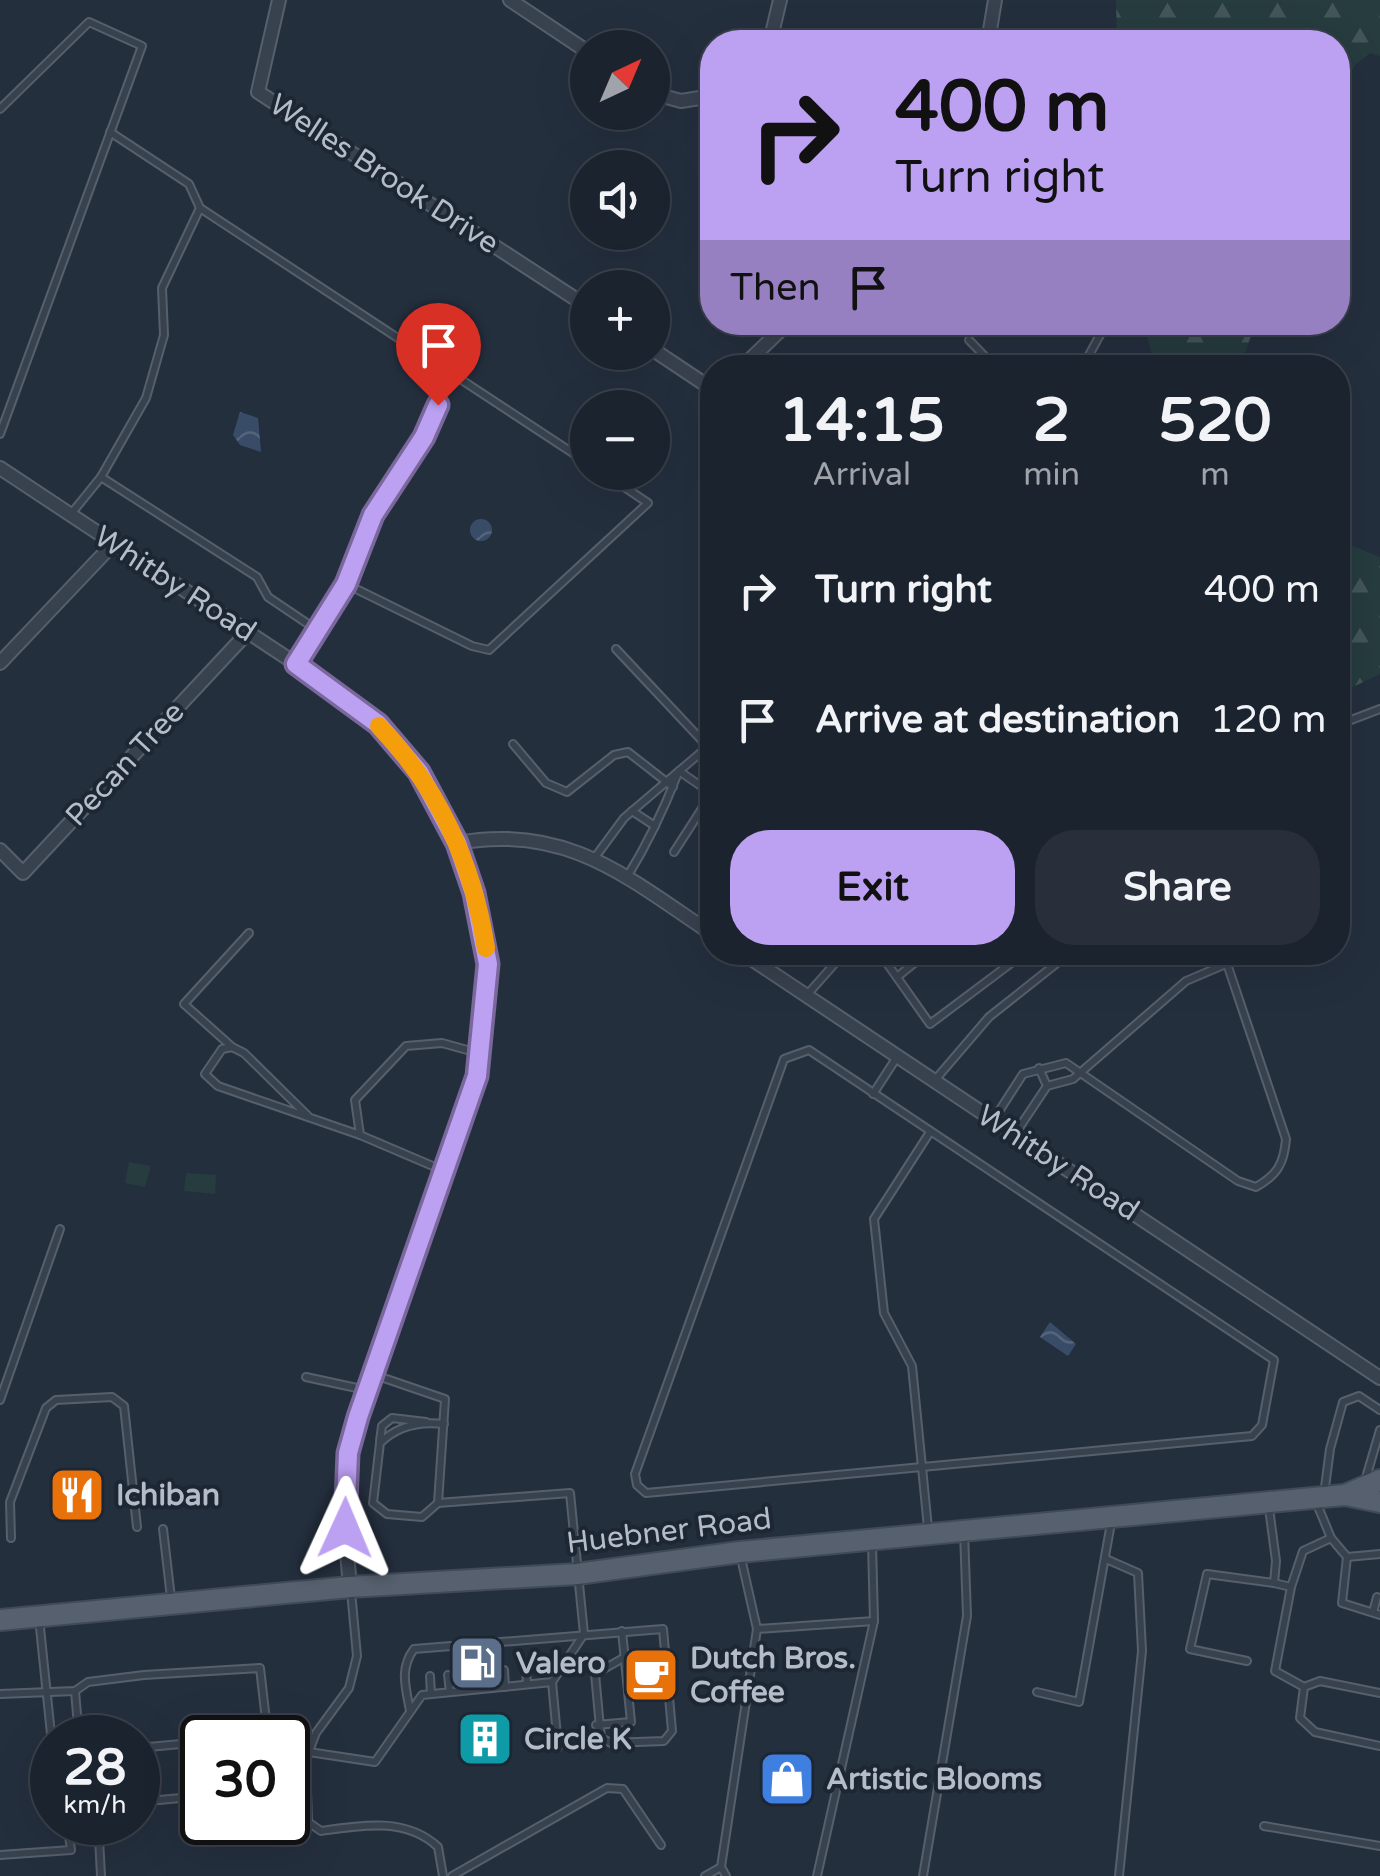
<!DOCTYPE html>
<html lang="en">
<head>
<meta charset="utf-8">
<style>
	:root { --surface:#1b232e; --page:#282f3a; --text:#f1f3f6; --muted:#a0a4aa; --line:#39404a; --accent:#bca0f2 }
	body { margin:0; font-family:"Varela Round",sans-serif; background:var(--page); color:var(--text); height:100vh; display:flex; flex-direction:column; font-size:38px; white-space:nowrap }
	* { box-sizing:border-box; margin:0 }
	p { font-size:32px; color:var(--muted) }
	.icon { flex:none; width:55px; height:55px; fill:none; stroke:currentColor; stroke-width:2; stroke-linecap:round; stroke-linejoin:round }
	.map { position:relative; flex:1; overflow:hidden }
	.sheet { position:absolute; left:700px; top:355px; width:650px; height:610px; display:flex; flex-direction:column; background:var(--surface); border-radius:40px; box-shadow:0 10px 40px #0002,0 0 0 2px var(--line) }
	.sheet>* { flex:none }
	.guide { position:absolute; left:700px; top:30px; width:650px; height:305px; border-radius:40px; box-shadow:0 10px 40px #0002,0 0 0 2px var(--line); background:#bca0f2; color:#111; overflow:hidden }
	.needle { width:65px; rotate:44deg }
	.buttons { position:absolute; left:570px; top:30px; display:grid; gap:20px }
	.buttons a { display:grid; place-items:center; width:100px; height:100px; border-radius:50%; background:var(--surface); box-shadow:0 10px 40px #0002,0 0 0 2px var(--line); font-size:50px }
	.speed { position:absolute; left:30px; top:1715px; display:flex; gap:20px; font-size:50px; font-weight:700; text-align:center }
	.speed>* { display:grid; place-content:center; width:130px; height:130px; border-radius:50%; background:var(--surface); box-shadow:0 10px 40px #0002,0 0 0 2px var(--line); line-height:1 }
	.speed small { font-size:25px; font-weight:400 }
	.speed .limit { border:5px solid #111; border-radius:15px; background:#fff; color:#111 }
	.pin { position:absolute; display:grid; place-items:center; width:85px; height:85px; color:#fff; margin:-102px -42px; border-radius:50% 50% 50% 0; rotate:-45deg; box-shadow:0 0 10px #0007 }
	.pin .icon { rotate:45deg }
	.me { position:absolute; width:110px; margin:-55px; rotate:1deg; stroke-linejoin:round; filter:drop-shadow(0 0 8px #0008) }
	.turn { display:flex; align-items:center; gap:35px; height:210px; padding:0 30px; font-size:45px }
	.turn .icon { width:130px; height:130px; stroke-width:2.5 }
	.turn b { display:block; font-size:70px; line-height:85px }
	.then { display:flex; align-items:center; height:95px; padding:0 30px; background:#0003; gap:20px; font-size:38px }
	.eta { display:flex; justify-content:space-evenly; align-items:center; height:170px; text-align:center }
	.eta b { font-size:60px; font-weight:700; line-height:70px }
	.action { display:flex; gap:20px; margin-top:auto; padding:20px 30px }
	.action a { flex:1; height:115px; border-radius:40px; background:var(--accent); color:#111; font-size:40px; font-weight:700; line-height:115px; text-align:center }
	.action a+a { background:var(--page); color:var(--text) }
	ul { padding:0; list-style:none }
	li { display:flex; align-items:center; gap:30px; height:130px; padding:0 30px }
	li div { flex:1 }
	li b { display:block; font-size:38px }
	li em { font-style:normal }
	.map>svg:first-child { display:block }
	.forest { fill:url(#forest-firs) }
	.park { fill:#263c3f }
	.water { fill:url(#water-waves) }
	.lines { fill:none; stroke-linecap:round; stroke-linejoin:round }
	.lane-casing { stroke:#565f6c; stroke-width:10 }
	.street-casing { stroke:#565f6c; stroke-width:16 }
	.primary-casing { stroke:#414a57; stroke-width:24 }
	.lane { stroke:#38414e; stroke-width:6 }
	.street { stroke:#38414e; stroke-width:12 }
	.primary { stroke:#56606e; stroke-width:20 }
	.route-casing { stroke:#7a689d; stroke-width:25 }
	.route { stroke:#bca0f2; stroke-width:18 }
	.slow { stroke:#f59e0b; stroke-width:18 }
	.labels { text-anchor:middle; dominant-baseline:central; stroke-width:8; stroke-linejoin:round; paint-order:stroke }
	.street-label { font-size:30px; fill:#b4bcc9; stroke:#1d2633 }
	.poi-label { font-size:30px; font-weight:bold; fill:#b4bcc9; stroke:#1d2633; text-anchor:start }
</style>
</head>
<body>
<div class="map">
<svg width="1380" height="1876" viewBox="0 0 1380 1876">
	<defs>
		<pattern id="forest-firs" width="22" height="20" patternUnits="userSpaceOnUse" patternTransform="scale(2.5)"><rect width="22" height="20" fill="#263c3f"/><path d="M5 1l3.5 6h-7zM16 11l3.5 6h-7z" fill="#435659"/></pattern>
		<pattern id="water-waves" width="16" height="10" patternUnits="userSpaceOnUse" patternTransform="scale(2.5)"><rect width="16" height="10" fill="#394c67"/><path d="M0 5q4-4 8 0t8 0" fill="none" stroke="#53647b"/></pattern>
	</defs>
	<rect width="100%" height="100%" fill="#242f3e"/>
	<g class="forest">
		<polygon points="1116,0 1380,0 1380,56 1370,53 1354,66 1338,109 1338,42 1117,42"/>
		<polygon points="1143,323 1144,322 1256,323 1239,368 1156,367"/>
		<polygon points="1338,540 1380,557 1380,674 1338,694"/>
	</g>
	<g class="park">
		<polygon points="129,1162 151,1166 145,1187 125,1183"/>
		<polygon points="186,1173 216,1175 215,1194 184,1191"/>
	</g>
	<g class="water">
		<polygon points="240,412 258,418 261,452 240,445 233,435"/>
		<circle cx="481" cy="530" r="11"/>
		<polygon points="1050,1322 1076,1344 1068,1356 1040,1337"/>
	</g>
	<g class="lines">
		<g class="lane-casing">
			<g id="lane">
				<polyline points="0,109 89,22 142,46 0,434"/>
				<polyline points="110,132 189,184 200,208"/>
				<polyline points="969,340 996,368"/>
				<polyline points="1082,368 1107,322"/>
				<polyline points="101,477 257,577 268,597 317,630"/>
				<polyline points="71,514 101,477 146,398 164,335 162,288 200,208 588,463"/>
				<polyline points="346,584 472,646 489,650 648,503 602,472"/>
				<polyline points="616,649 708,747"/>
				<polyline points="297,662 346,584 373,515 424,437 451,373"/>
				<polyline points="1338,725 1380,709"/>
				<polyline points="513,744 546,783 567,792 614,755 628,752 673,787"/>
				<polyline points="679,771 711,793"/>
				<polyline points="632,811 655,826"/>
				<polyline points="674,852 712,793"/>
				<polyline points="593,860 624,818 712,743"/>
				<path d="M627,877c21,-34 37,-68 51,-104"/>
				<polyline points="879,952 930,1024 1026,952"/>
				<polyline points="897,977 928,952"/>
				<polyline points="806,996 845,952"/>
				<polyline points="231,1046 184,1004 249,933"/>
				<polygon points="809,1050 1274,1360 1262,1425 1252,1436 646,1493 637,1485 635,1474 784,1059"/>
				<polyline points="1039,1068 1047,1086"/>
				<polyline points="935,1080 989,1017 1071,952"/>
				<polyline points="873,1094 897,1057"/>
				<polyline points="308,1116 244,1053 232,1047 222,1049 205,1074 218,1086 360,1135"/>
				<path d="M994,1119l29,-45 43,-11 172,118 18,6c21,-12 28,-23 30,-48l-63,-187"/>
				<polyline points="1015,1134 1047,1086 1073,1079 1186,981 1226,964"/>
				<polyline points="442,1170 360,1135 355,1100 406,1046 442,1043 478,1053"/>
				<polyline points="306,1377 366,1390"/>
				<polyline points="0,1400 60,1229"/>
				<polyline points="380,1441 382,1426 392,1418 426,1422"/>
				<polyline points="1365,1481 1380,1430"/>
				<polyline points="1324,1495 1330,1449 1343,1402 1359,1396 1380,1410"/>
				<path d="M438,1503l-16,14 -35,-3 -14,-11 7,-60c17,-17 40,-22 64,-19"/>
				<polyline points="1317,1504 1331,1538 1347,1557 1342,1603 1380,1615"/>
				<polyline points="928,1528 912,1366 884,1313 874,1219 930,1132"/>
				<polyline points="163,1529 171,1598"/>
				<polyline points="11,1538 10,1502 46,1408 56,1400 112,1397 124,1406 137,1527"/>
				<polyline points="1347,1557 1380,1554"/>
				<polyline points="1106,1559 1138,1573 1142,1651 1119,1876"/>
				<polyline points="1274,1583 1291,1587 1303,1551 1331,1538"/>
				<polyline points="1291,1587 1275,1671 1304,1687"/>
				<path d="M351,1591l6,65 -8,32 -33,45 -10,26 2,63 13,9c40,-6 85,-14 117,16l5,29"/>
				<polyline points="1373,1612 1377,1597"/>
				<polyline points="39,1618 52,1744"/>
				<polyline points="757,1629 874,1621"/>
				<polyline points="1247,1661 1190,1649 1207,1574 1274,1583 1276,1561 1269,1508"/>
				<polyline points="526,1668 527,1684"/>
				<polyline points="504,1670 505,1687"/>
				<polyline points="487,1671 488,1688"/>
				<polyline points="467,1673 468,1690"/>
				<polyline points="448,1675 450,1692"/>
				<polyline points="430,1676 431,1694"/>
				<polyline points="552,1682 558,1747"/>
				<polyline points="75,1691 79,1738"/>
				<polyline points="1037,1692 1079,1702 1111,1523"/>
				<polyline points="1380,1693 1320,1681 1304,1687 1300,1718 1315,1732 1380,1746"/>
				<polyline points="0,1694 75,1691 88,1682 144,1675 260,1668 267,1729 283,1738"/>
				<path d="M410,1711c-4,-23 -11,-42 4,-62l249,-20 9,102 -8,10 -53,2 -10,-5 -6,-64 30,-17"/>
				<polyline points="596,1725 631,1722 622,1631"/>
				<polyline points="242,1738 267,1729"/>
				<polyline points="288,1740 309,1752 375,1762 422,1695 552,1682 584,1634 570,1493 438,1503 445,1399 372,1374"/>
				<polyline points="138,1748 202,1742"/>
				<polyline points="288,1789 304,1787"/>
				<polyline points="138,1802 202,1796"/>
				<polyline points="1264,1826 1380,1846"/>
				<polyline points="0,1855 71,1850 67,1822"/>
				<polyline points="721,1867 726,1876"/>
				<polyline points="101,1876 99,1838 105,1822"/>
				<polyline points="452,1876 607,1788 623,1789 661,1845"/>
				<polyline points="705,1876 721,1867 757,1629 741,1558"/>
				<polyline points="817,1876 874,1621 872,1544"/>
				<polyline points="923,1876 967,1616 964,1532"/>
			</g>
		</g>
		<g class="street-casing">
			<g id="street">
				<polyline points="279,0 258,92 588,307"/>
				<polyline points="510,0 588,52"/>
				<polyline points="770,42 780,0"/>
				<polyline points="988,42 995,0"/>
				<polyline points="652,93 681,101 712,96"/>
				<polyline points="652,349 712,389"/>
				<polyline points="741,368 789,322"/>
				<path d="M0,468l337,223c118,97 175,230 140,382 -8,35 -23,67 -35,100 -33,92 -69,186 -94,280l-5,54 7,80"/>
				<polyline points="0,663 114,543"/>
				<path d="M457,843c109,-20 170,34 255,91"/>
				<polyline points="0,850 23,873 248,632"/>
				<polyline points="741,952 1380,1378"/>
			</g>
		</g>
		<g class="primary-casing">
			<g id="primary">
				<polyline points="1345,1495 1380,1502"/>
				<polyline points="0,1620 350,1587 577,1574 740,1552 1345,1495 1380,1480"/>
			</g>
		</g>
		<use href="#lane" class="lane"/>
		<use href="#street" class="street"/>
		<use href="#primary" class="primary"/>
	</g>
	<g class="lines">
		<g class="route-casing">
			<polyline id="route" points="345,1528 348,1453 358,1417 477,1076 488,964 474,893 457,843 419,772 378,724 296,664 346,584 373,515 424,437 438,405"/>
		</g>
		<use href="#route" class="route"/>
		<path class="slow" d="M379,726c59,61 94,138 107,222"/>
	</g>
	<defs>
		<g id="restaurant-square" transform="scale(2.875)"><rect x="-9" y="-9" width="18" height="18" rx="4" fill="#e8710a" stroke="#1d2633"/><path d="M-5-6h1v4h1v-4h1v4h1v-4h1v5L-1.5 .5V6h-2V.5L-5-1ZM5-6V6H3V1.5H1.5Q1.5-4 5-6Z" fill="#fff"/></g>
		<g id="fuel-square" transform="scale(2.875)"><rect x="-9" y="-9" width="18" height="18" rx="4" fill="#5c6f8a" stroke="#1d2633"/><path d="M-5.5-6h7V0h2V4h1.3V-2.5L3-4.5l.8-.8L6-3V5H2.5V1h-1V6h-7ZM-4.2-4.7v3.2H.2V-4.7Z" fill="#fff"/></g>
		<g id="cafe-square" transform="scale(2.875)"><rect x="-9" y="-9" width="18" height="18" rx="4" fill="#e8710a" stroke="#1d2633"/><path d="M-5.5-4.5H6V0H3Q3 3.5 0 3.5H-2.5Q-5.5 3.5-5.5 0ZM3-3.2v2h1.7v-2ZM-6 4.5H4V6H-6Z" fill="#fff"/></g>
		<g id="building-square" transform="scale(2.875)"><rect x="-9" y="-9" width="18" height="18" rx="4" fill="#0f9aa8" stroke="#1d2633"/><path d="M-4-6H4V6H1V3H-1V6H-4ZM-2.5-4.3h1.7v1.8h-1.7ZM.8-4.3h1.7v1.8H.8ZM-2.5-1h1.7V.8h-1.7ZM.8-1h1.7V.8H.8Z" fill="#fff"/></g>
		<g id="shop-square" transform="scale(2.875)"><rect x="-9" y="-9" width="18" height="18" rx="4" fill="#3f7fe0" stroke="#1d2633"/><path d="M-5-2.5h2.3a2.7 3.5 0 0 1 5.4 0H5L5.5 6h-11ZM-1.5-2.5h3a1.5 2.3 0 0 0-3 0Z" fill="#fff"/></g>
	</defs>
	<g fill-rule="evenodd">
		<use href="#restaurant-square" x="77" y="1495"/>
		<use href="#fuel-square" x="477" y="1663"/>
		<use href="#cafe-square" x="651" y="1675"/>
		<use href="#building-square" x="485" y="1739"/>
		<use href="#shop-square" x="787" y="1779"/>
	</g>
	<g class="labels">
		<g class="street-label">
			<text transform="translate(384 174) rotate(33)">Welles Brook Drive</text>
			<text transform="translate(175 584) rotate(33)">Whitby Road</text>
			<text transform="translate(125 764) rotate(-47)">Pecan Tree</text>
			<text transform="translate(1058 1163) rotate(33)">Whitby Road</text>
			<text transform="translate(669 1531) rotate(-7)">Huebner Road</text>
		</g>
		<g class="poi-label">
			<text x="116" y="1495">Ichiban</text>
			<text x="690" y="1658">Dutch Bros.<tspan x="690" dy="34">Coffee</tspan></text>
			<text x="516" y="1663">Valero</text>
			<text x="524" y="1739">Circle K</text>
			<text x="826" y="1779">Artistic Blooms</text>
		</g>
	</g>
</svg>
<div class="buttons">
<a><svg class="needle" viewBox="-14 -14 28 28"><path d="M0-13l5 13h-10z" fill="#e53935"/><path d="M0 13l5-13h-10z" fill="#a0a4aa"/></svg></a>
<a><svg class="icon" aria-label="sound" viewBox="0 0 24 24"><path d="M4 9h4l5-4v14l-5-4H4zM17 9q2 3 0 6"/></svg></a>
<a>+</a>
<a>−</a>
</div>
<div class="speed"><div>28<small>km/h</small></div><div class="limit">30</div></div>
<div class="pin" style="left:438px;top:405px;background:#d93025"><svg class="icon" aria-label="arrive" viewBox="0 0 24 24"><path d="M6 21V4h12l-3 4 3 4H6"/></svg></div>
<svg class="me" style="left:345px;top:1528px" viewBox="-20 -20 40 40"><path d="M0-17L14 15 0 8-14 15z" fill="#bca0f2" stroke="#fff" stroke-width="4"/></svg>
<div class="guide">
<div class="turn"><svg class="icon" aria-label="right" viewBox="0 0 24 24"><path d="M7 20v-9h11M14 6l5 5-5 5"/></svg><div><b>400 m</b>Turn right</div></div>
<div class="then">Then<svg class="icon" aria-label="arrive" viewBox="0 0 24 24"><path d="M6 21V4h12l-3 4 3 4H6"/></svg></div>
</div>
<section class="sheet">
<div class="eta">
<div><b>14:15</b><p>Arrival</p></div>
<div><b>2</b><p>min</p></div>
<div><b>520</b><p>m</p></div>
</div>
<ul>
<li><svg class="icon" aria-label="right" viewBox="0 0 24 24"><path d="M7 20v-9h11M14 6l5 5-5 5"/></svg><div><b>Turn right</b></div><em>400 m</em></li>
<li><svg class="icon" aria-label="arrive" viewBox="0 0 24 24"><path d="M6 21V4h12l-3 4 3 4H6"/></svg><div><b>Arrive at destination</b></div><em>120 m</em></li>
</ul>
<div class="action"><a>Exit</a><a>Share</a></div>
</section>
</div>
</body>
</html>
